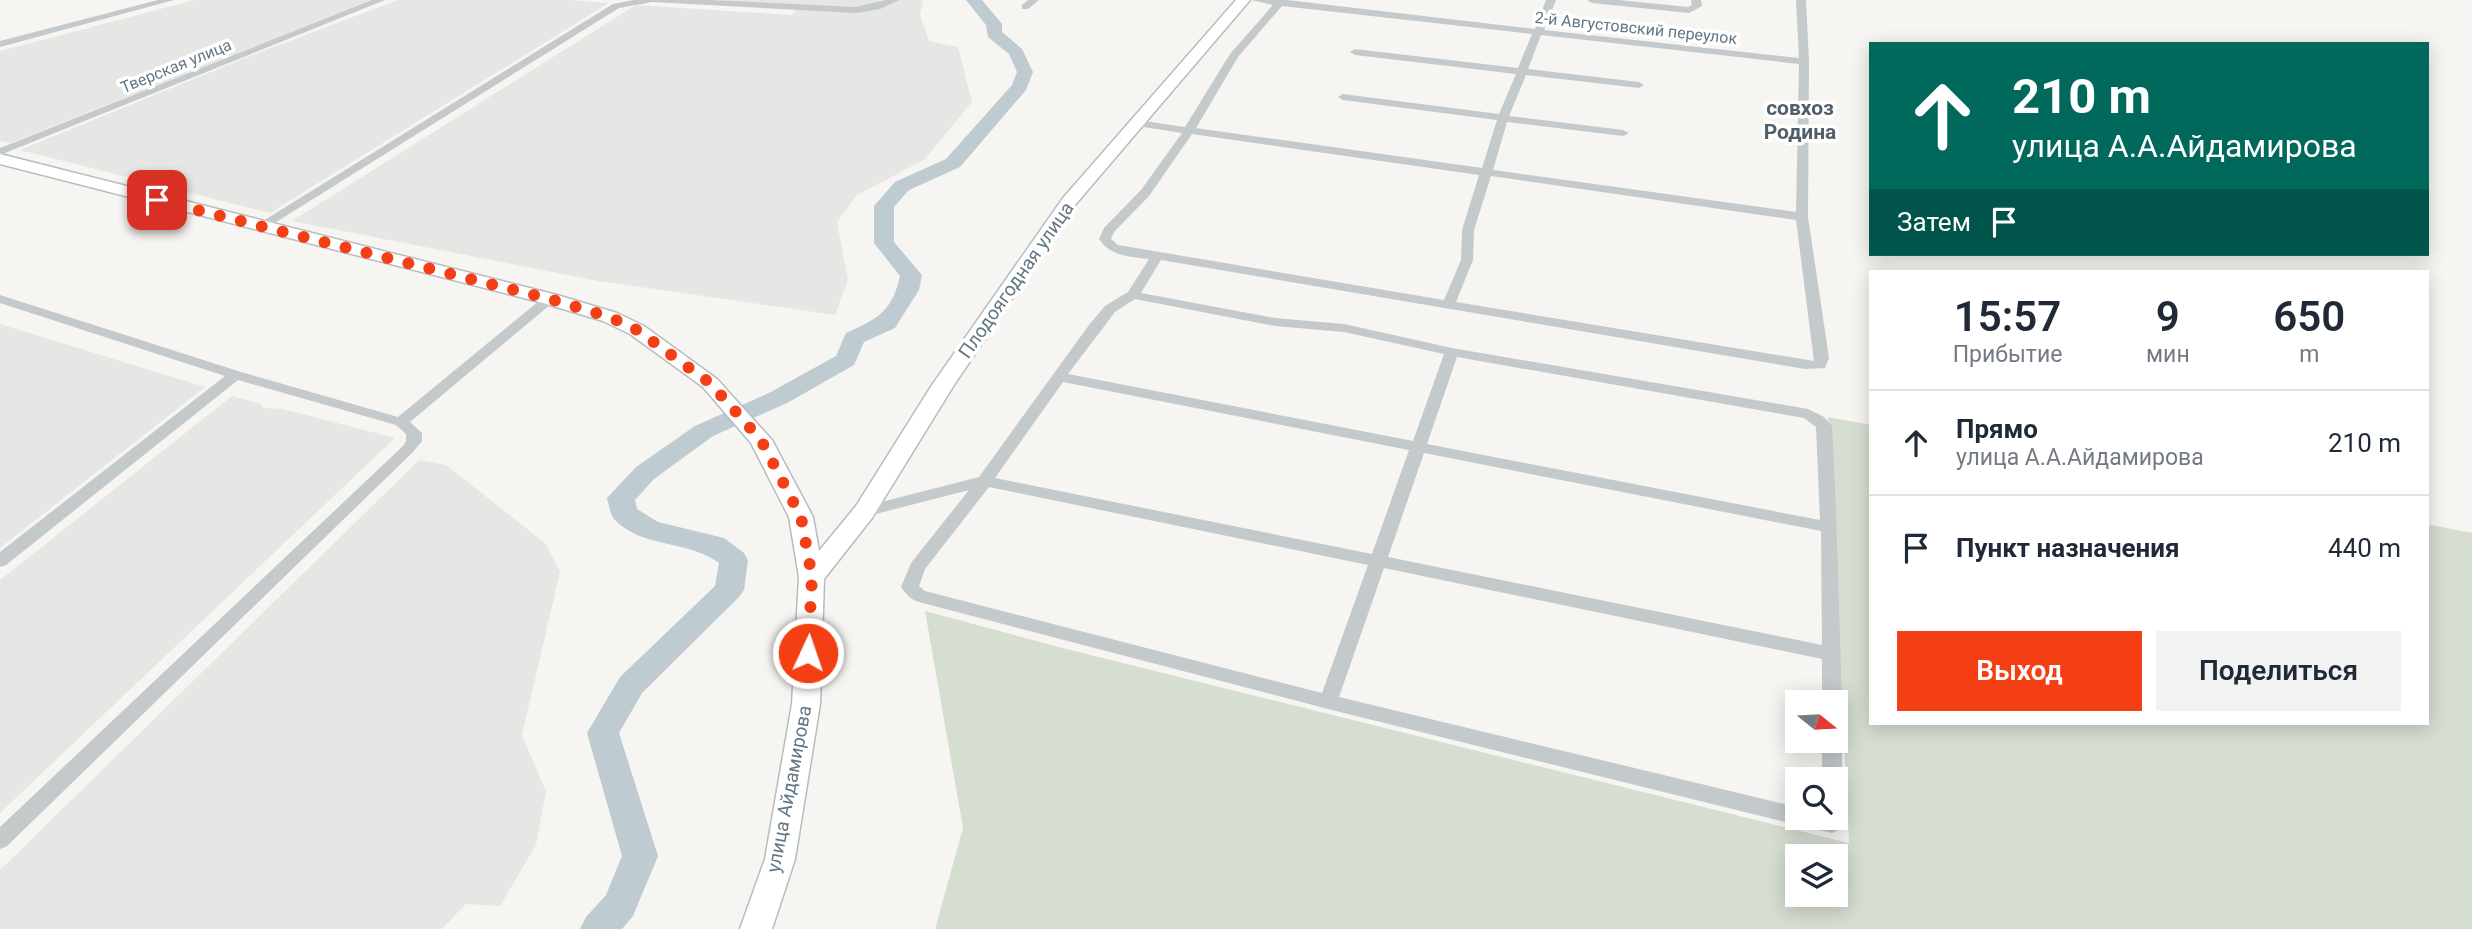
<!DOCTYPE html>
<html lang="ru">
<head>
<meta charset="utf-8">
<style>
	:root { --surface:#fff; --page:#f2f2f3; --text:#1f2937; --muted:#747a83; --line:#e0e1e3; --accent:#f43e13 }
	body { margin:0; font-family:Roboto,sans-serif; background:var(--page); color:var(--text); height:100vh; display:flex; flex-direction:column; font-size:26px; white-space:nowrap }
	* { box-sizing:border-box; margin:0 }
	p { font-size:23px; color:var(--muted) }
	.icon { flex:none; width:38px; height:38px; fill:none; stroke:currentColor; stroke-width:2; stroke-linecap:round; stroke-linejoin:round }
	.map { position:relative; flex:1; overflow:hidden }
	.panel { position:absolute; left:1869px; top:270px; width:560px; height:455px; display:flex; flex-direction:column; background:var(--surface); border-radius:0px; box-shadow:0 4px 18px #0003 }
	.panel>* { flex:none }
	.banner { position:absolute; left:1869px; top:42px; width:560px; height:214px; border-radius:0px; box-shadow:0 4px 18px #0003; background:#00695c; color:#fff; overflow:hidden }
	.needle { width:46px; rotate:108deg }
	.buttons { position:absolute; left:1785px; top:690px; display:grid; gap:14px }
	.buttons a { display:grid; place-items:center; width:63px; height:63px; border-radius:0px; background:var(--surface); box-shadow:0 4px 18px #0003; font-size:35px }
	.pin { position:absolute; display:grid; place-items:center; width:60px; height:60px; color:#fff; margin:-30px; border-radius:14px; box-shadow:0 4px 10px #0006 }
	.me { position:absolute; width:77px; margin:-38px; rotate:3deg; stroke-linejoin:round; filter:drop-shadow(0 0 5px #0008) }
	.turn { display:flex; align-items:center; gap:24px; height:147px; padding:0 28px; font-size:32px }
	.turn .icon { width:91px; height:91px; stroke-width:2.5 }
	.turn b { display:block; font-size:49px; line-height:60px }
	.then { display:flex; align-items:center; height:66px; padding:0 28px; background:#0003; gap:14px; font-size:26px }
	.eta { display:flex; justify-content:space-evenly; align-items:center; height:119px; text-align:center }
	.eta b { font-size:42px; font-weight:600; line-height:49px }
	.cta { display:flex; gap:14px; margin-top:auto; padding:14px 28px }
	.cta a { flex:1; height:80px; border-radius:0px; background:var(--accent); color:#fff; font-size:28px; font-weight:600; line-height:80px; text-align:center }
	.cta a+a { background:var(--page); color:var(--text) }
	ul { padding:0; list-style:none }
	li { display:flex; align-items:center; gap:21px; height:105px; padding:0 28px; border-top:2px solid var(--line) }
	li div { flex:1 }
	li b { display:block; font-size:26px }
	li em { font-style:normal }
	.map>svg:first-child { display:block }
	.built { fill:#e6e7e5 }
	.green { fill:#d6ded2; fill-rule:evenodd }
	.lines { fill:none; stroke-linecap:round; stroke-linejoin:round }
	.river { fill:#becbd0; fill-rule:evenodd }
	.secondary-casing { stroke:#b6bcc0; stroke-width:3 }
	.street { fill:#c4c9cb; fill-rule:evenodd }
	.secondary { fill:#fff; fill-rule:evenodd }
	.route { stroke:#f43e13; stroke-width:12; stroke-dasharray:0 21.6 }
	.labels { text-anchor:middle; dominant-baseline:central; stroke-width:7; stroke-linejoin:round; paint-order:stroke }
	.far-street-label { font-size:16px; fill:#617785; stroke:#fff }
	.street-label { font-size:19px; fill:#617785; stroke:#fff }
	.far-district-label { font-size:21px; font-weight:bold; fill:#505f6a; stroke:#fff }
</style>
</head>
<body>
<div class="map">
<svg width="2472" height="929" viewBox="0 0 2472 929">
	<rect width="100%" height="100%" fill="#f6f5f1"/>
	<g class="built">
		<polygon points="195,0 374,0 10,143 0,141 0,51"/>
		<polygon points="398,0 570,0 609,3 270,213 20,150 250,56"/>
		<polygon points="721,0 923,0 920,15 929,41 958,47 972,102 924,160 857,195 837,222 848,280 835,315 598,281 292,221 636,5 792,15 800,7 719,2"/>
		<polygon points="0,324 205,387 0,548"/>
		<polygon points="232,396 261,404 263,408 283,409 395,438 0,813 0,580"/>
		<polygon points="419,460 446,465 546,544 560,572 522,735 546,791 536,845 500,906 466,904 442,929 0,929 0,870"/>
	</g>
	<path class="green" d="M1828,417l43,8v298h556v-199l45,9v396h-1537l28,-101 -38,-217 137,37 787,195zM1797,856h39v38h-39z"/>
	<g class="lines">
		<path class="river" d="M966,0h16l20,24v8l20,17 11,23 -7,18 -66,77 -51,23 -15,17v35l28,33 -3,15 -21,33 -3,5 -31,14 -10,23 -67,38 -74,33 -59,43 -19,21 2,9 21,13 66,16 20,15 4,7 -4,30 -5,7 -97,96 -23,40 39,123 -25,60 -11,13h-42l6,-12 20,-22 16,-39 -35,-123 33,-56 95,-91 4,-23c-30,-23 -79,-15 -105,-44 -4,-6 -5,-14 -7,-21l29,-31 59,-41 74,-33 67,-37 10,-23c31,-14 46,-21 54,-57l-26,-33v-37l21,-24 51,-23 66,-74 5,-13 -8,-18 -21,-17 -2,-12z"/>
		<g class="secondary-casing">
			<polygon id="secondary" points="1236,0 1250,0 1075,205 954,385 872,518 824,579 820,704 795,859 772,929 740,929 765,859 792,704 799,577 789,517 751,443 703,387 630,334 603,321 543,303 0,164 0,154 557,295 617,313 644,326 717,379 772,440 813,517 819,551 856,506 932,385 1063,198"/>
		</g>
		<g class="street">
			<polygon points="158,0 174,0 0,47 0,41"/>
			<polygon points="372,0 385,0 0,155 0,148"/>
			<polygon points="634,0 710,0 856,7 886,0 899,0 880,9 856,13 652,2 619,8 265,229 257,229 255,226 613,4"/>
			<polygon points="1028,0 1039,0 1028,9 1022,9 1022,5"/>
			<path d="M1251,0h36l248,29 11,-29h10l-12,30 255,28 -3,-58h10l3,62 -1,155 21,141 -4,10 -20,1 -644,-109 -20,33 134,25 69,6 108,24 356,61 16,8 8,9c5,92 7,184 10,276l-3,5 -3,1v-6h-14v-43l-438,-91 -45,129 458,110v10h39v-7l6,7 -3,13 -7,3 -35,-8 -469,-116 -409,-107c-8,-2 -13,-8 -18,-15l10,-24 58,-73 -105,27 -8,-5 2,-4 121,-31 110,-152 16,-19 23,-14 21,-33c-19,-2 -39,-3 -50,-20l5,-11 37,-38 41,-57 -45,-7 -5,-3 5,-3 48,7 45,-73 43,-49zM1282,6l250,28 -14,34 -163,-19 -5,3 5,3 161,19 -17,40 -156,-20 -5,3 5,3 154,20 -15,48 -286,-40 42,-71zM1541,35l258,29 -3,148 -303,-42 14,-48 116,14 6,-3 -6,-3 -114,-14 17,-41 113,13 5,-3 -5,-3 -111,-13zM1192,134l287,41 -17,55 -1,30 -17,40 -326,-55 -7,-6 3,-7 35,-36zM1491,176l305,44 18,141 -358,-59 17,-42 1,-30zM1135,299l140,27 69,6 100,22 -31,87 -345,-67 47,-62zM1457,357l347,61 12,9 4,93 -393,-76zM1063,382l346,68 -37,104 -377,-76zM1424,453l397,78 1,114 -434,-88zM989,487l379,78 -46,128 -397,-102 -6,-5 6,-17z"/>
			<polygon points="1587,0 1619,0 1688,7 1692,5 1691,0 1701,0 1702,6 1689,13 1592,3"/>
			<polygon points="0,295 241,372 398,417 545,296 555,296 557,299 410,422 422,433 422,441 413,452 7,846 0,849 0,827 403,446 406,441 406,434 396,425 238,380 6,565 0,567 0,552 225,376 0,303"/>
			<polygon points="1836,733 1842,740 1842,779 1836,786 1836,779 1822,779 1822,740 1836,740"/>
		</g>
		<use href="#secondary" class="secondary"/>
	</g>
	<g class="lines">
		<polyline class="route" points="157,200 550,299 610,317 637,330 710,383 761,440 801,517 812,577 808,653"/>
	</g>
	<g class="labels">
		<g class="far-street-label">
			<text transform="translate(1636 28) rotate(6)">2-й Августовский переулок</text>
			<text transform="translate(176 66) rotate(-22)">Тверская улица</text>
		</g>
		<g class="street-label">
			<text transform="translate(1016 280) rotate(-55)">Плодоягодная улица</text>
			<text transform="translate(789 789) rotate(-79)">улица Айдамирова</text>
		</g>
		<g class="far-district-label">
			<text x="1800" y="108">совхоз<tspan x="1800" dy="24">Родина</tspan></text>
		</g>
	</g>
</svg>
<div class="buttons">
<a><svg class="needle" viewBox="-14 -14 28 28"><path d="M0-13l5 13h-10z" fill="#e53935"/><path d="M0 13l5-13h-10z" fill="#747a83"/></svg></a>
<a><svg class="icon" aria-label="search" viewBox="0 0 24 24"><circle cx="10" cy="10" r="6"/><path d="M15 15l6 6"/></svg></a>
<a><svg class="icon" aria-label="layers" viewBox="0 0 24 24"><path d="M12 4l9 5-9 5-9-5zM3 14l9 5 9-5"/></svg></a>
</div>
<div class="pin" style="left:157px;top:200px;background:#d93025"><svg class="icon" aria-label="arrive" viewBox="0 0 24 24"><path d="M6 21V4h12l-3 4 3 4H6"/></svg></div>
<svg class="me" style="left:808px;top:653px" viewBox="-20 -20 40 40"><circle r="17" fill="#f43e13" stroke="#fff" stroke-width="3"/><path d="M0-11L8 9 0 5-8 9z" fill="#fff"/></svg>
<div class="banner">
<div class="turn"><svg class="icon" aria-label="ahead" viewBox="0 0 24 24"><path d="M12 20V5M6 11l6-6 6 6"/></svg><div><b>210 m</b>улица А.А.Айдамирова</div></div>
<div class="then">Затем<svg class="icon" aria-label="arrive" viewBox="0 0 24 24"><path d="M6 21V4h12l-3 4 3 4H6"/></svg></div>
</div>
<section class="panel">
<div class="eta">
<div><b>15:57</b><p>Прибытие</p></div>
<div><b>9</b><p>мин</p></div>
<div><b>650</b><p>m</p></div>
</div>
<ul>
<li><svg class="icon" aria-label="ahead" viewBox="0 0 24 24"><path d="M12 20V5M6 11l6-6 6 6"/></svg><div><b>Прямо</b><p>улица А.А.Айдамирова</p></div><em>210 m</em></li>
<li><svg class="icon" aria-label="arrive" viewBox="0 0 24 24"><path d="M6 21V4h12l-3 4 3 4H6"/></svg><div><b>Пункт назначения</b></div><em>440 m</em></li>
</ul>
<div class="cta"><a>Выход</a><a>Поделиться</a></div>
</section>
</div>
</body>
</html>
